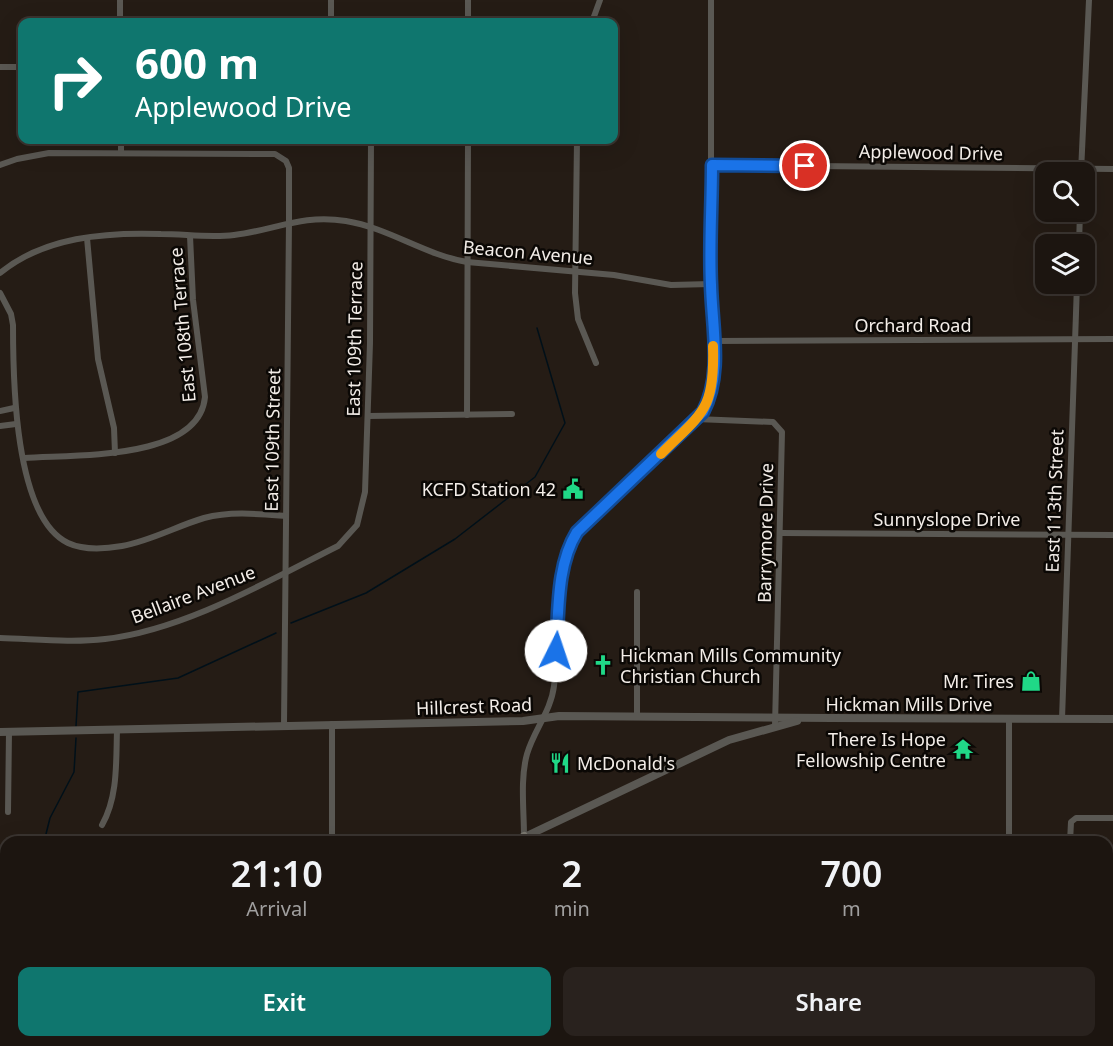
<!DOCTYPE html>
<html lang="en">
<head>
<meta charset="utf-8">
<style>
	:root { --surface:#1c1510; --page:#29221e; --text:#f1f3f6; --muted:#a09f9f; --line:#3a3430; --accent:#0f766e }
	body { margin:0; font-family:"Noto Sans",sans-serif; background:var(--page); color:var(--text); height:100vh; display:flex; flex-direction:column; font-size:22px; white-space:nowrap }
	* { box-sizing:border-box; margin:0 }
	p { font-size:20px; color:var(--muted) }
	.icon { flex:none; width:33px; height:33px; fill:none; stroke:currentColor; stroke-width:2; stroke-linecap:round; stroke-linejoin:round }
	.map { position:relative; flex:1; overflow:hidden }
	.drawer { position:absolute; left:0px; top:836px; width:1113px; height:212px; display:flex; flex-direction:column; background:var(--surface); border-radius:18px 18px 0 0; box-shadow:0 6px 24px #0002,0 0 0 2px var(--line) }
	.drawer>* { flex:none }
	.hud { position:absolute; left:18px; top:18px; width:600px; height:126px; border-radius:12px; box-shadow:0 6px 24px #0002,0 0 0 2px var(--line); background:#0f766e; color:#fff; overflow:hidden }
	.fabs { position:absolute; left:1035px; top:162px; display:grid; gap:12px }
	.fabs a { display:grid; place-items:center; width:60px; height:60px; border-radius:12px; background:var(--surface); box-shadow:0 6px 24px #0002,0 0 0 2px var(--line); font-size:30px }
	.pin { position:absolute; display:grid; place-items:center; width:51px; height:51px; color:#fff; margin:-26px; border:3px solid #fff; border-radius:50%; box-shadow:0 2px 6px #0007 }
	.me { position:absolute; width:66px; margin:-33px; rotate:4deg; stroke-linejoin:round; filter:drop-shadow(0 0 4px #0008) }
	.turn { display:flex; align-items:center; gap:21px; height:126px; padding:0 18px; font-size:27px }
	.turn .icon { width:78px; height:78px; stroke-width:2.5 }
	.turn b { display:block; font-size:42px; line-height:51px }
	.eta { display:flex; justify-content:space-evenly; align-items:center; height:102px; text-align:center }
	.eta b { font-size:36px; font-weight:600; line-height:42px }
	.button { display:flex; gap:12px; margin-top:auto; padding:12px 18px }
	.button a { flex:1; height:69px; border-radius:12px; background:var(--accent); color:#fff; font-size:24px; font-weight:600; line-height:69px; text-align:center }
	.button a+a { background:var(--page); color:var(--text) }
	.map>svg:first-child { display:block }
	.lines { fill:none; stroke-linecap:round; stroke-linejoin:round }
	.stream { stroke:#001019; stroke-width:1.5 }
	.minor { stroke:#5a5853; stroke-width:6 }
	.tertiary { stroke:#5a5853; stroke-width:8 }
	.secondary { stroke:#7c7971; stroke-width:8 }
	.motorway { stroke:#aea99d; stroke-width:10 }
	.route-casing { stroke:#114b97; stroke-width:15 }
	.route { stroke:#1a73e8; stroke-width:10 }
	.slow { stroke:#f59e0b; stroke-width:10 }
	.labels { text-anchor:middle; dominant-baseline:central; stroke-width:5; stroke-linejoin:round; paint-order:stroke }
	.street-label { font-size:18px; fill:#f3ede8; stroke:#0b0805 }
	.poi-label { font-size:18px; fill:#f3ede8; stroke:#0b0805; text-anchor:end }
</style>
</head>
<body>
<div class="map">
<svg width="1113" height="1046" viewBox="0 0 1113 1046">
	<rect width="100%" height="100%" fill="#251c15"/>
	<g class="lines">
		<g class="stream">
			<polyline points="291,623 366,593 455,539 535,477 565,423 537,328"/>
			<polyline points="76,726 78,692 178,678 276,633"/>
			<polyline points="44,842 50,818 74,772 76,738"/>
			<polyline points="0,979 6,978"/>
		</g>
		<g class="minor">
			<polyline points="120,0 120,22"/>
			<polyline points="331,22 331,0"/>
			<polyline points="468,22 468,0"/>
			<polyline points="592,22 600,0"/>
			<polyline points="0,67 22,67"/>
			<polyline points="121,140 121,153"/>
			<polyline points="577,140 575,293 578,319 596,363"/>
			<polyline points="0,165 17,159 49,153 275,154 286,161 289,168 289,222 284,725"/>
			<polyline points="712,165 1113,169"/>
			<polyline points="1081,172 1089,0"/>
			<polyline points="87,238 98,359 114,428 115,453"/>
			<polyline points="1079,244 1080,212"/>
			<path d="M0,273c44,-36 105,-41 161,-39 24,0 48,4 73,1 42,-5 67,-21 112,-14 43,7 79,34 121,41l147,13 57,10 40,-1"/>
			<path d="M0,293l11,21 2,11c0,53 1,192 55,218 17,8 37,6 54,3 28,-5 55,-20 82,-28 27,-7 55,-4 82,-2"/>
			<polyline points="713,341 1113,339"/>
			<polyline points="0,411 14,408"/>
			<polyline points="467,415 468,140"/>
			<polyline points="368,416 512,414"/>
			<polyline points="696,419 773,422 782,432 775,726"/>
			<polyline points="0,426 16,424"/>
			<path d="M24,458c46,-4 175,4 181,-61l-12,-97 -3,-64"/>
			<polyline points="780,533 1113,535"/>
			<path d="M0,638c35,1 71,5 105,1 79,-9 163,-58 233,-93l19,-21 8,-33 5,-149 1,-203"/>
			<polyline points="637,717 637,592"/>
			<polyline points="1062,719 1077,284"/>
			<polyline points="8,812 9,732"/>
			<path d="M102,825c16,-28 14,-63 15,-95"/>
			<path d="M524,836c0,-26 -4,-57 3,-82 7,-24 24,-43 27,-68 6,-49 -4,-110 23,-154l126,-120 7,-14 4,-22 -3,-92v-284"/>
			<polyline points="332,842 332,724"/>
			<polyline points="1009,842 1009,718"/>
			<polyline points="1070,842 1071,822 1076,818 1113,818"/>
		</g>
		<g class="tertiary">
			<polyline points="830,718 1113,719"/>
			<polyline points="0,732 523,721 559,716 832,718"/>
			<polyline points="514,842 729,740 797,721"/>
			<polyline points="0,951 6,951"/>
			<polyline points="1107,1019 1113,1018"/>
		</g>
		<g class="secondary">
			<polyline points="524,836 527,842"/>
			<polyline points="594,1041 597,1046"/>
			<polyline points="611,1041 614,1046"/>
		</g>
		<g class="motorway">
			<polyline points="0,1028 6,1027"/>
			<polyline points="387,1041 405,1046"/>
			<polyline points="1017,1041 1041,1046"/>
			<polyline points="329,1046 341,1041"/>
		</g>
	</g>
	<g class="lines">
		<g class="route-casing">
			<path id="route" d="M556,651c3,-39 0,-85 21,-119l126,-120c20,-38 9,-85 8,-127 -2,-39 1,-80 1,-120l93,1"/>
		</g>
		<use href="#route" class="route"/>
		<path class="slow" d="M661,454c42,-42 54,-44 52,-108"/>
	</g>
	<defs>
		<g id="civic-bare" transform="scale(1.62)"><path d="M-.6-6.5H3V-4.5H.6V-3L4-1V1h2V6H-6V1h2V-1L-.6-3ZM-1.2 2.5V6h2.4V2.5Z" fill="#20d887" stroke="#0b0805" stroke-width="2.5" paint-order="stroke"/></g>
		<g id="church-bare" transform="scale(1.62)"><path d="M-1.2-6h2.4v3.5h3.3v2.4h-3.3V6h-2.4V-.1h-3.3v-2.4h3.3Z" fill="#20d887" stroke="#0b0805" stroke-width="2.5" paint-order="stroke"/></g>
		<g id="shop-bare" transform="scale(1.62)"><path d="M-5-2.5h2.3a2.7 3.5 0 0 1 5.4 0H5L5.5 6h-11ZM-1.5-2.5h3a1.5 2.3 0 0 0-3 0Z" fill="#20d887" stroke="#0b0805" stroke-width="2.5" paint-order="stroke"/></g>
		<g id="temple-bare" transform="scale(1.62)"><path d="M0-6L5-2H3V0L6.5 2.5H4V6H1.5V3h-3V6H-4V2.5H-6.5L-3 0V-2H-5Z" fill="#20d887" stroke="#0b0805" stroke-width="2.5" paint-order="stroke"/></g>
		<g id="restaurant-bare" transform="scale(1.62)"><path d="M-5-6h1v4h1v-4h1v4h1v-4h1v5L-1.5 .5V6h-2V.5L-5-1ZM5-6V6H3V1.5H1.5Q1.5-4 5-6Z" fill="#20d887" stroke="#0b0805" stroke-width="2.5" paint-order="stroke"/></g>
	</defs>
	<g fill-rule="evenodd">
		<use href="#civic-bare" x="573" y="489"/>
		<use href="#church-bare" x="603" y="665"/>
		<use href="#shop-bare" x="1031" y="681"/>
		<use href="#temple-bare" x="963" y="749"/>
		<use href="#restaurant-bare" x="560" y="763"/>
	</g>
	<g class="labels">
		<g class="street-label">
			<text transform="translate(931 152) rotate(1)">Applewood Drive</text>
			<text transform="translate(528 252) rotate(5)">Beacon Avenue</text>
			<text transform="translate(182 325) rotate(-95)">East 108th Terrace</text>
			<text x="913" y="325">Orchard Road</text>
			<text transform="translate(354 339) rotate(-89)">East 109th Terrace</text>
			<text transform="translate(272 440) rotate(-89)">East 109th Street</text>
			<text transform="translate(1054 501) rotate(-88)">East 113th Street</text>
			<text x="947" y="519">Sunnyslope Drive</text>
			<text transform="translate(765 533) rotate(-89)">Barrymore Drive</text>
			<text transform="translate(193 594) rotate(-21)">Bellaire Avenue</text>
			<text x="909" y="704">Hickman Mills Drive</text>
			<text transform="translate(474 706) rotate(-2)">Hillcrest Road</text>
		</g>
		<g class="poi-label">
			<text x="556" y="489">KCFD Station 42</text>
			<text x="620" y="655" text-anchor="start">Hickman Mills Community<tspan x="620" dy="21">Christian Church</tspan></text>
			<text x="1014" y="681">Mr. Tires</text>
			<text x="946" y="739">There Is Hope<tspan x="946" dy="21">Fellowship Centre</tspan></text>
			<text x="577" y="763" text-anchor="start">McDonald's</text>
		</g>
	</g>
</svg>
<div class="fabs">
<a><svg class="icon" aria-label="search" viewBox="0 0 24 24"><circle cx="10" cy="10" r="6"/><path d="M15 15l6 6"/></svg></a>
<a><svg class="icon" aria-label="layers" viewBox="0 0 24 24"><path d="M12 4l9 5-9 5-9-5zM3 14l9 5 9-5"/></svg></a>
</div>
<div class="pin" style="left:805px;top:166px;background:#d93025"><svg class="icon" aria-label="arrive" viewBox="0 0 24 24"><path d="M6 21V4h12l-3 4 3 4H6"/></svg></div>
<svg class="me" style="left:556px;top:651px" viewBox="-20 -20 40 40"><circle r="19" fill="#fff"/><path d="M0-13L10 11 0 6-10 11z" fill="#1a73e8"/></svg>
<div class="hud">
<div class="turn"><svg class="icon" aria-label="right" viewBox="0 0 24 24"><path d="M7 20v-9h11M14 6l5 5-5 5"/></svg><div><b>600 m</b>Applewood Drive</div></div>
</div>
<section class="drawer">
<div class="eta">
<div><b>21:10</b><p>Arrival</p></div>
<div><b>2</b><p>min</p></div>
<div><b>700</b><p>m</p></div>
</div>
<div class="button"><a>Exit</a><a>Share</a></div>
</section>
</div>
</body>
</html>
